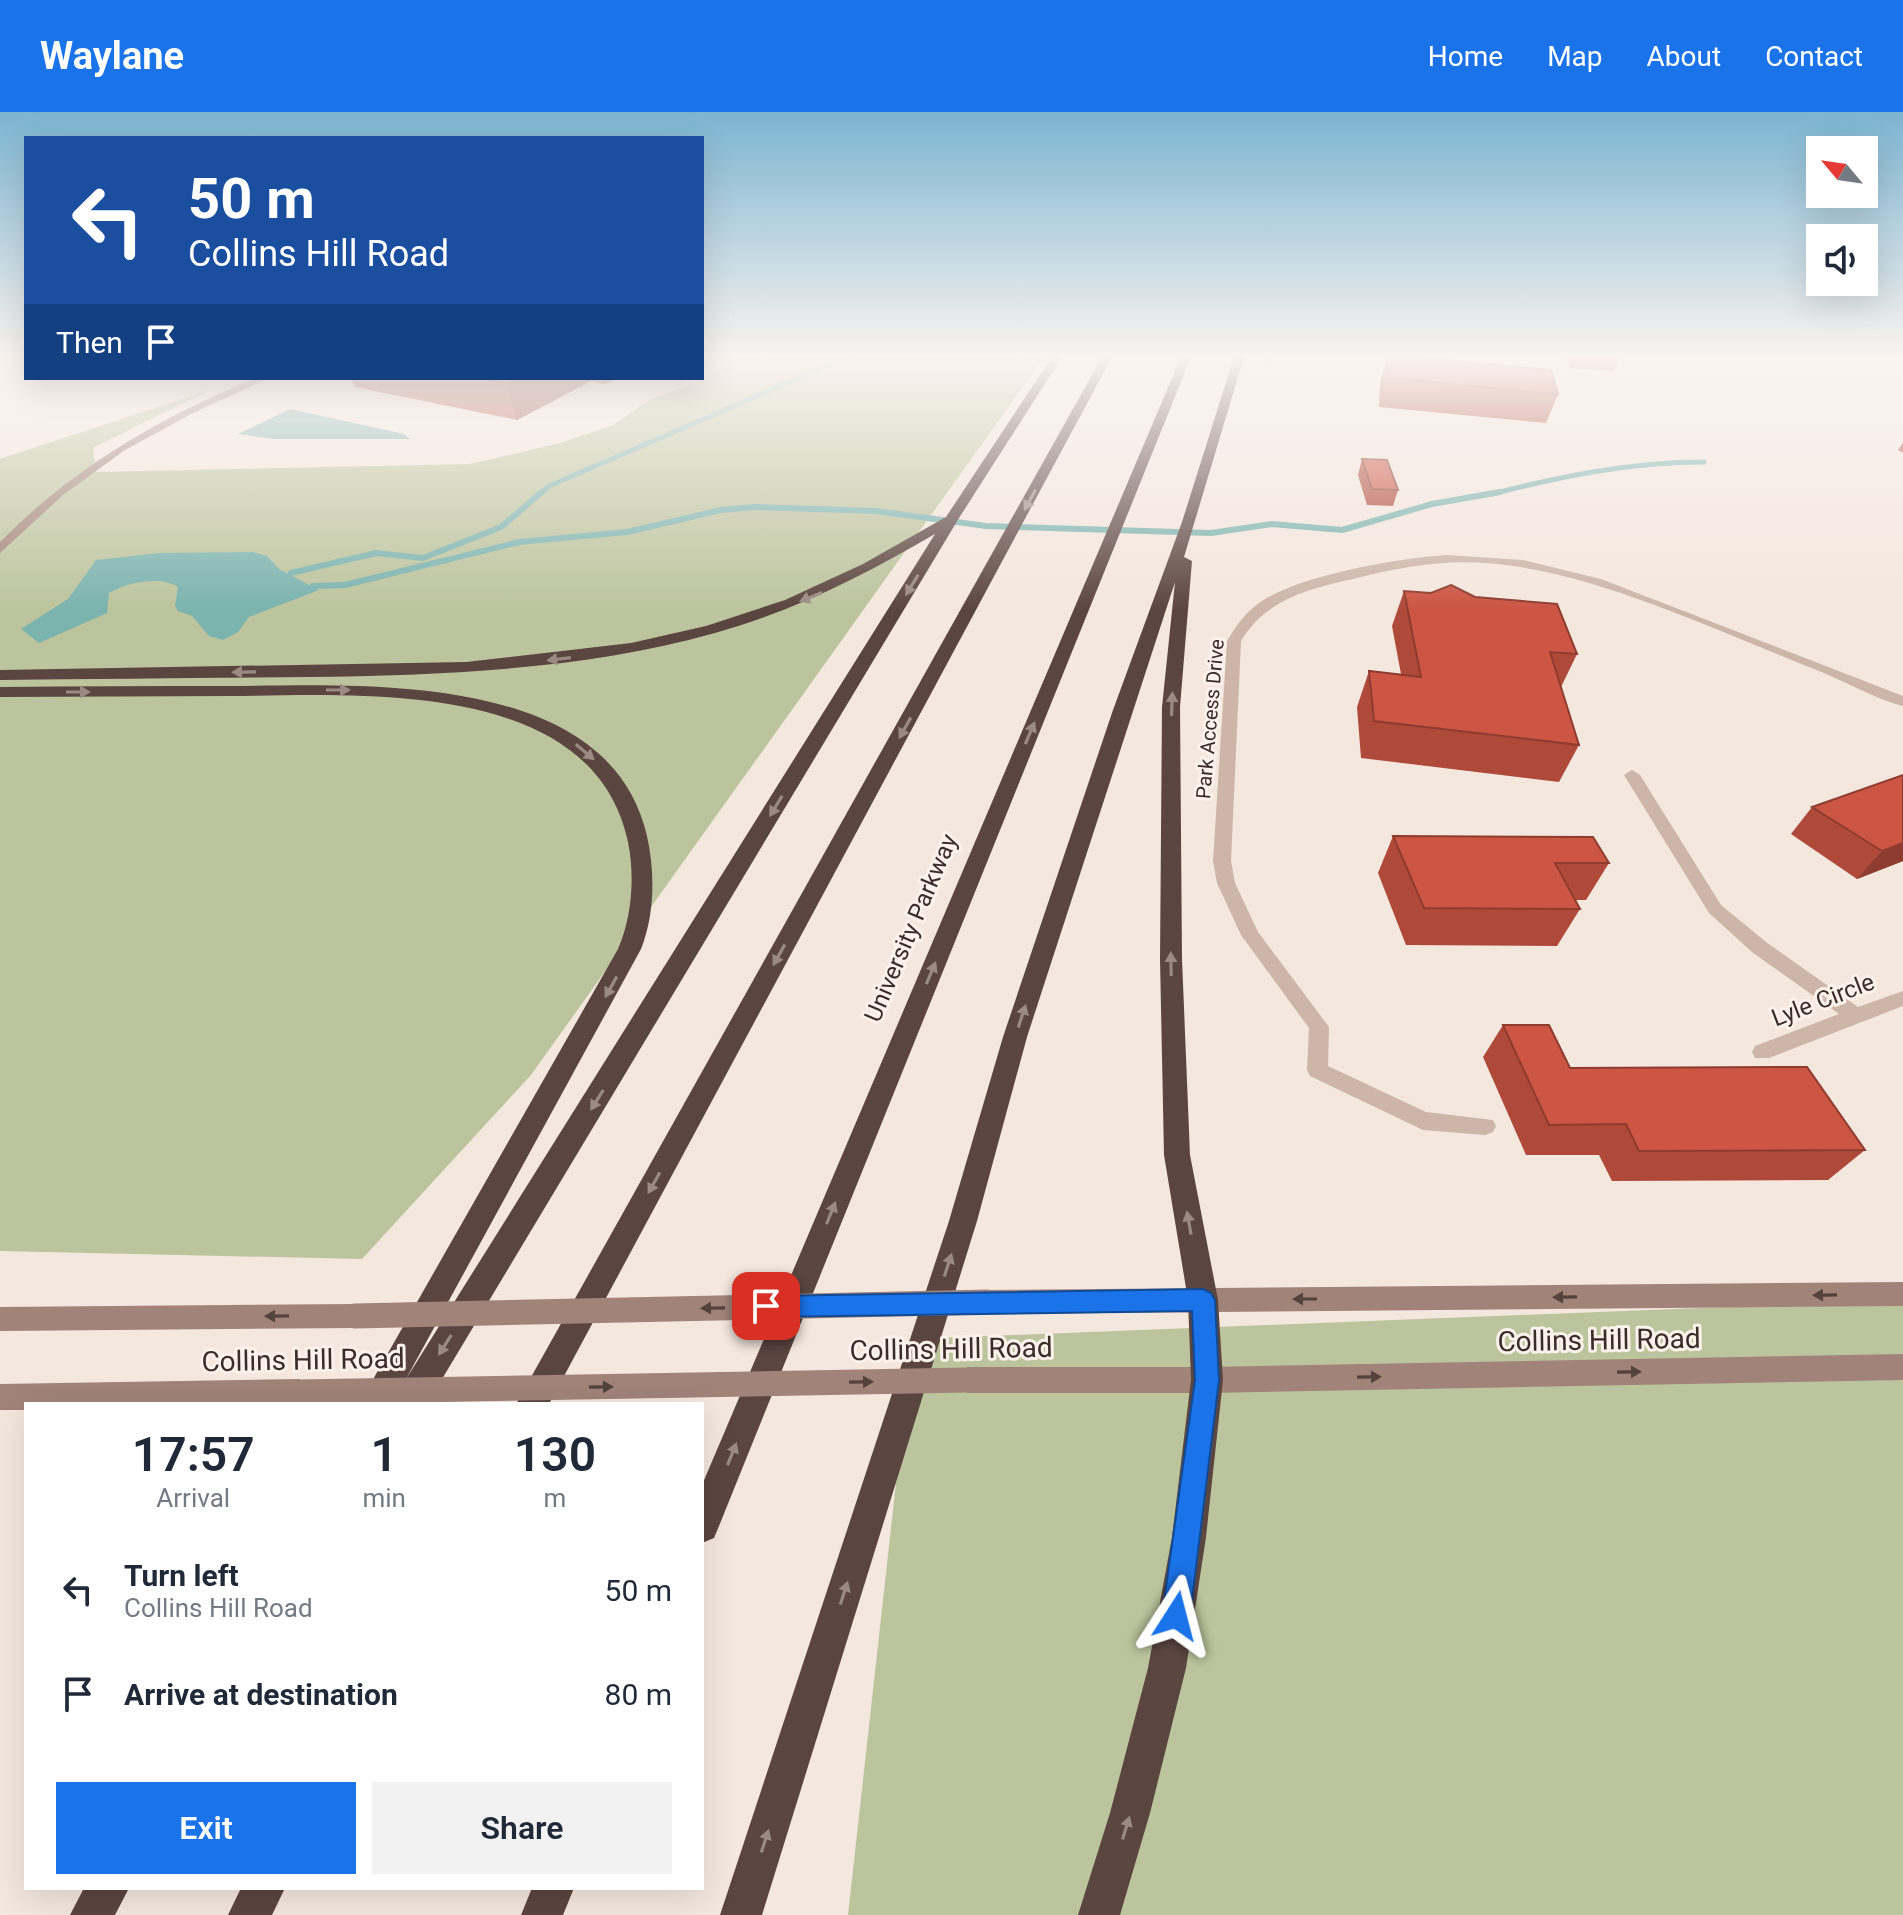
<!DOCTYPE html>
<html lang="en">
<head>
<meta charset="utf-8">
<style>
	:root { --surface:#fff; --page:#f2f2f3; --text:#1f2937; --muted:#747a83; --accent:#1a73e8 }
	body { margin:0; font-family:Roboto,sans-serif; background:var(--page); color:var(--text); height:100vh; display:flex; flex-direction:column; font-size:30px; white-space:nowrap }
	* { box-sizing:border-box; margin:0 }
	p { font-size:26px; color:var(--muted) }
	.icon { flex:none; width:44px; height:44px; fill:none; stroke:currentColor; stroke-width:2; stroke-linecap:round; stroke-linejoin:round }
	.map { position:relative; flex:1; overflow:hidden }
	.side { position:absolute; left:24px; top:1290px; width:680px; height:488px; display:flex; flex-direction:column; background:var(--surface); border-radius:0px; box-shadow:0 8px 32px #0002 }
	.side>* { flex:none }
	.top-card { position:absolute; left:24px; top:24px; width:680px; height:244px; border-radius:0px; box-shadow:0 8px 32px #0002; background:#1a4fa0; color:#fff; overflow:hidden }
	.needle { width:52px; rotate:299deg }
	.fabs { position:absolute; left:1806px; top:24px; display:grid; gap:16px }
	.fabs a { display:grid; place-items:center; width:72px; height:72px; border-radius:0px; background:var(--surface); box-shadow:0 8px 32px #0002; font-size:40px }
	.pin { position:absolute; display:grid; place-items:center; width:68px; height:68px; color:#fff; margin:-34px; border-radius:16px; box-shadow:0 4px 12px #0006 }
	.me { position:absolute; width:88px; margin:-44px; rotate:9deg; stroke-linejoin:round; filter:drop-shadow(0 0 6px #0008) }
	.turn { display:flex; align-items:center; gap:28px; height:168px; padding:0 32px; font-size:36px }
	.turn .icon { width:104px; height:104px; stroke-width:2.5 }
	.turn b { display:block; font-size:56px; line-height:68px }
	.then { display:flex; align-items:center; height:76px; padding:0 32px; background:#0003; gap:16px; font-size:30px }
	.eta { display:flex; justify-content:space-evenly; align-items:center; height:136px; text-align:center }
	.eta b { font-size:48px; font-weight:600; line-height:56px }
	.cta { display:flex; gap:16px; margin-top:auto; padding:16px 32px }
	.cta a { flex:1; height:92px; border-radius:0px; background:var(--accent); color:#fff; font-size:32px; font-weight:600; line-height:92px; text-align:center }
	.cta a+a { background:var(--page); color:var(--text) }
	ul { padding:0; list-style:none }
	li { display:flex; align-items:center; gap:24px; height:104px; padding:0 32px }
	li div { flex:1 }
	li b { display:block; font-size:30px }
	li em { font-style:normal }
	header { display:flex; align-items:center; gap:48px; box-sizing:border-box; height:112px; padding:0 40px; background:var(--accent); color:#fff }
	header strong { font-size:38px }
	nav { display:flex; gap:44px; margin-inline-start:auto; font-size:28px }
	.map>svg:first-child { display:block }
	.green { fill:#bcc49d }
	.water { fill:#7bb3af }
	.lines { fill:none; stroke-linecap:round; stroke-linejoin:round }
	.stream-far1 { stroke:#7bb3af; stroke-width:5 }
	.stream { stroke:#7bb3af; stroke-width:6 }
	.street { fill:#cdb5a9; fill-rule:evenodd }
	.secondary { fill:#a1837a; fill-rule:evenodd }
	.highway { fill:#5b4540; fill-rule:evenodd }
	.secondary-bridge { stroke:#a1837a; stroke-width:25 }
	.wall { fill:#af493a }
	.shaded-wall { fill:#8f3c30 }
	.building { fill:#c54; stroke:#8f3c30; stroke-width:2 }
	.oneway { fill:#9b8a84 }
	.oneway2 { fill:#54423d }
	.route { fill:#1a73e8; stroke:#114b97; stroke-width:2 }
	.labels { text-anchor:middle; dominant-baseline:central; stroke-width:6; stroke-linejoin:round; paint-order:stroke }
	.far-street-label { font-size:20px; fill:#3a2c29; stroke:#fbf2eb }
	.street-label { font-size:24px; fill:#3a2c29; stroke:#fbf2eb }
	.near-street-label { font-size:28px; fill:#3a2c29; stroke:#fbf2eb }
</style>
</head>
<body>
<header>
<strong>Waylane</strong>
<nav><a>Home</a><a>Map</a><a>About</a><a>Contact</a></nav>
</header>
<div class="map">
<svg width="1903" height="1803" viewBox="0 0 1903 1803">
	<rect width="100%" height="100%" fill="#f4e7de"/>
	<g class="green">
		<polygon points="737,245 1044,245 531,963 362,1147 0,1139 0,347 210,278 93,336 96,360 470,352 560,331 613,313 651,287 695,271"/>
		<polygon points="1903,1188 1903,1803 848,1803 912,1227"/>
	</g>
	<g class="water">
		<polygon points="290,297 404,322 410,327 274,327 238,322"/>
		<path d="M253,440l14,4 12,13 40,21 -70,27 -11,15 -15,8 -14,-4 -17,-20 -14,-5 -3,-5 3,-19c-17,-12 -53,-4 -69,6l-2,20 -68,30 -18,-14 47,-30 28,-39 63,-7z"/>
	</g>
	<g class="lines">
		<g class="stream-far1">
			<polyline points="540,382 549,374 847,245"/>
			<path d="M1492,382c70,-18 140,-32 212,-32"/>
		</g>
		<g class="stream">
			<polyline points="291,461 376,441 423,446 501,415 542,380"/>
			<polyline points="313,474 345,473 519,430 627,420 721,398 755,395 876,399 986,414 1211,421 1272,412 1342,418 1432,392 1500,380"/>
		</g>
		<g class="street">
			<polygon points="1264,245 1273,245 1271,252 1265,252"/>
			<path d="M1447,443l76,5 78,19 302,117v10c-28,-7 -56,-24 -84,-35 -100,-39 -227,-101 -334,-108 -45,-3 -88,5 -132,16 -45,10 -87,20 -112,62l-10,220 4,22 23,49 71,95 -1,39 98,46 67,8 3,6 -3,6 -8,3 -62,-5 -113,-54 -3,-6 2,-42 -68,-93 -24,-52 -4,-22 14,-220c9,-15 18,-28 32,-38 40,-28 139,-45 188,-48z"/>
			<polygon points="1632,658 1640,663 1721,793 1766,830 1858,895 1903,879 1903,894 1769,946 1755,946 1752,940 1755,934 1839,902 1752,840 1709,801 1624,663"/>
		</g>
		<g class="secondary">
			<path d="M256,266h13l-76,35 -68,37 -62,45 -63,58v-11c74,-75 159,-124 256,-164z"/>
			<polygon points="1903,1170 1903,1194 987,1202 978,1198 975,1190 978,1182 987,1178"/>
			<polygon points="355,1192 364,1196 368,1204 364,1212 355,1216 0,1219 0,1195"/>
			<polygon points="1903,1242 1903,1268 1207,1281 968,1281 959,1277 955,1268 959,1259 968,1255 1207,1255"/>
			<polygon points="299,1267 308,1271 312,1280 308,1289 302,1292 26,1292 26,1298 0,1298 0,1272"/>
		</g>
		<g class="highway">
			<path d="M1052,245h10l-103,161 -532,886h-34l2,-4 -2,4h-34l259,-455c14,-32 17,-73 10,-107 -35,-165 -270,-147 -398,-146 -76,0 -153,1 -230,1v-10c77,-1 154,-1 230,-1 130,-1 379,-17 417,150 8,36 8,78 -6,113l-235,430 529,-845c-70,41 -141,77 -220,99 -132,37 -270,42 -407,44 -103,1 -205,2 -308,3v-10l466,-8 165,-19 75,-17 79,-26 78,-36 83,-47z"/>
			<polygon points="1102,245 1112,245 549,1292 516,1292"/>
			<polygon points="1181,245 1191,245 719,1414 714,1426 702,1431 702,1373"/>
			<polygon points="1234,245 1244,245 1184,445 1192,449 1180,595 1182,847 1190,1043 1218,1188 1223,1268 1206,1425 1186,1556 1150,1701 1120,1803 1078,1803 1110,1701 1148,1556 1172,1425 1191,1268 1188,1188 1164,1043 1160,847 1162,595 1175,470 1027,925 977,1109 762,1803 720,1803 949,1109 1003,925 1113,598 1182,410"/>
			<polygon points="84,1776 129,1776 115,1803 70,1803"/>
			<polygon points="241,1776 285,1776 272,1803 228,1803"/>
			<polygon points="532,1776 574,1776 563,1803 521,1803"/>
		</g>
		<g class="secondary-bridge">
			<polyline points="355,1204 987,1190"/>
			<polyline points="299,1280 968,1268"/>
		</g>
	</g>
	<g class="wall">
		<polygon points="1387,245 1414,245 1558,282 1546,311 1379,295 1380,271"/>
		<polygon points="1565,245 1620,245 1614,259 1570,256"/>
		<polygon points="351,266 618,266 604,272 591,269 517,308 355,275"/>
		<polygon points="1903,331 1903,341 1898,338"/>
		<polygon points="1362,347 1398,378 1393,394 1367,393 1358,363"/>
		<polygon points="1404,479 1577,542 1561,575 1579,633 1559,670 1361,646 1357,595 1369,559 1401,562 1392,514"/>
		<polygon points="1903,663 1903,749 1857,767 1791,722 1812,695"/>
		<polygon points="1393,724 1609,751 1586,788 1575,788 1580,797 1557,834 1406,833 1378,761"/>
		<polygon points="1503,913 1570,956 1865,1038 1828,1068 1612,1069 1599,1043 1526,1043 1483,945"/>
	</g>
	<g class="shaded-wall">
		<polygon points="516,266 591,266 591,269 517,308 506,271"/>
		<polygon points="603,266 618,266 604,272"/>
		<polygon points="1903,731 1903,749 1857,767 1882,739"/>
	</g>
	<g class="building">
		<polygon points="1388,245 1414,245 1551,258 1558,282 1387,266"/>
		<polygon points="480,266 516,266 506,271"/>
		<polygon points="1362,347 1387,348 1398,378 1372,377"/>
		<polygon points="1451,473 1475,485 1557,492 1577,542 1550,540 1579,633 1374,609 1369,559 1421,565 1404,479 1431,481"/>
		<polygon points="1903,663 1903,731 1882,739 1812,695"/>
		<polygon points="1393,724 1593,725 1609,751 1555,751 1580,797 1424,796"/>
		<polygon points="1503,913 1549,913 1570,956 1807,955 1865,1038 1639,1039 1626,1012 1549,1013"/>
	</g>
	<defs><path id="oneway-solid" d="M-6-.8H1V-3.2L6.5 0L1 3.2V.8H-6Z" transform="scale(2)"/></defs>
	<g class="oneway">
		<use href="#oneway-solid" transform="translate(1030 388) rotate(118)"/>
		<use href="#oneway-solid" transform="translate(912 473) rotate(121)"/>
		<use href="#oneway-solid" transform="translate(811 485) rotate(158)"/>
		<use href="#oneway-solid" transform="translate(559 547) rotate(173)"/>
		<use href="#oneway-solid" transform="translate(244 560) rotate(179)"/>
		<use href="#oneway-solid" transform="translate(338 578)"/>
		<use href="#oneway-solid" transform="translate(78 580)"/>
		<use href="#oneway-solid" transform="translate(1172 592) rotate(-88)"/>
		<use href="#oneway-solid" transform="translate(905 616) rotate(119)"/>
		<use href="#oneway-solid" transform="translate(1030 621) rotate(-67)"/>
		<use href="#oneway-solid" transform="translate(585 640) rotate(40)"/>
		<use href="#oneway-solid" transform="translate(776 694) rotate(121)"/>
		<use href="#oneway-solid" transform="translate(779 843) rotate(119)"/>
		<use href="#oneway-solid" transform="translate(1171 852) rotate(-91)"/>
		<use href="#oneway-solid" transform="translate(931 861) rotate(-67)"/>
		<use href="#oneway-solid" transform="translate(611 875) rotate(119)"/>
		<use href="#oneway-solid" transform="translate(1022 904) rotate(-72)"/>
		<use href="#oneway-solid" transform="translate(597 988) rotate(122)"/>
		<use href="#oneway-solid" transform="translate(654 1071) rotate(119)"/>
		<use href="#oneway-solid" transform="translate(831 1101) rotate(-68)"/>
		<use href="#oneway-solid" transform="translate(1189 1111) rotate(-100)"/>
		<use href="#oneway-solid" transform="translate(948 1153) rotate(-72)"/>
		<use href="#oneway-solid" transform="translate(445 1233) rotate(122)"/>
		<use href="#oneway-solid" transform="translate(732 1342) rotate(-68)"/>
		<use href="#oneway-solid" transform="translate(844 1481) rotate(-72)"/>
		<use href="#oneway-solid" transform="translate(1126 1716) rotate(-73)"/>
		<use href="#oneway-solid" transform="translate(765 1729) rotate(-72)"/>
	</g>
	<g class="oneway2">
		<use href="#oneway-solid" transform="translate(1825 1183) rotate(179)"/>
		<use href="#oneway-solid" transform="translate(1565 1185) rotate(179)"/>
		<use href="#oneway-solid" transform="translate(1305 1187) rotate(180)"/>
		<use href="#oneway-solid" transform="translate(713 1196) rotate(179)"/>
		<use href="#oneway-solid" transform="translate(277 1204) rotate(179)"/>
		<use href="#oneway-solid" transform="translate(1629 1260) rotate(-1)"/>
		<use href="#oneway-solid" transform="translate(1369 1265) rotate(-1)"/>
		<use href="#oneway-solid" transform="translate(861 1270) rotate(-1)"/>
		<use href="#oneway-solid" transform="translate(601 1275) rotate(-1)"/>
	</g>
	<linearGradient id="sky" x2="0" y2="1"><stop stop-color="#7cb4d1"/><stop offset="0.49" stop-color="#faf4f0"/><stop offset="1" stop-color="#faf4f0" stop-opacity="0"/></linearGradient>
	<rect width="1903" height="498" fill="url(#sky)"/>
	<polygon class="route" points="1203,1177 1211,1181 1215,1188 1219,1268 1190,1504 1186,1513 1176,1517 1166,1513 1162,1504 1195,1268 1192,1199 766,1205 758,1202 755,1194 758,1187 766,1184"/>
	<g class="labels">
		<g class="far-street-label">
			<text transform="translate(1210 607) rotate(-85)">Park Access Drive</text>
		</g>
		<g class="street-label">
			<text transform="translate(911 816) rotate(-67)">University Parkway</text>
			<text transform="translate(1823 888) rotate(-21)">Lyle Circle</text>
		</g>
		<g class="near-street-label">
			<text transform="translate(1599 1228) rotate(-1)">Collins Hill Road</text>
			<text transform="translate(951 1237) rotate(-1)">Collins Hill Road</text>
			<text transform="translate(303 1248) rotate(-1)">Collins Hill Road</text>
		</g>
	</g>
</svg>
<div class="fabs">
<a><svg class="needle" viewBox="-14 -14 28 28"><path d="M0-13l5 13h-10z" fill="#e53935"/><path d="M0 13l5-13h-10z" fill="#747a83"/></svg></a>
<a><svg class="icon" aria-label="sound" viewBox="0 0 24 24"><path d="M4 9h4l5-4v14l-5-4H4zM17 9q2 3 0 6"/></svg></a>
</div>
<div class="pin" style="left:766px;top:1194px;background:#d93025"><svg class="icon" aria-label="arrive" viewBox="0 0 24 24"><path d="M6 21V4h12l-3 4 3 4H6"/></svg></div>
<svg class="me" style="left:1176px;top:1504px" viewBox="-20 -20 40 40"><path d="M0-17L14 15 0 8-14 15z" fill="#1a73e8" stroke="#fff" stroke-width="4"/></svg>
<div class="top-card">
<div class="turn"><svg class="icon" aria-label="left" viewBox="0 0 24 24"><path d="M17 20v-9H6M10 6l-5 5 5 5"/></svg><div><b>50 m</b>Collins Hill Road</div></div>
<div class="then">Then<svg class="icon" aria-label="arrive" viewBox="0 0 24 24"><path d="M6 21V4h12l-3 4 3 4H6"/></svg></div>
</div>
<section class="side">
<div class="eta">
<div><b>17:57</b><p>Arrival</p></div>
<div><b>1</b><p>min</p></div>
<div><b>130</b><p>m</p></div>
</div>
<ul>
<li><svg class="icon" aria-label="left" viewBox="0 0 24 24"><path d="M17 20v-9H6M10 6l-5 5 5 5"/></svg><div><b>Turn left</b><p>Collins Hill Road</p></div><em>50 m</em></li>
<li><svg class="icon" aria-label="arrive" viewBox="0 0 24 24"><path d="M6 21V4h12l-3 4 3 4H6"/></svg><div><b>Arrive at destination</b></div><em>80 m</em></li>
</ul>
<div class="cta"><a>Exit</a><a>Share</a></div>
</section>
</div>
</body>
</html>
